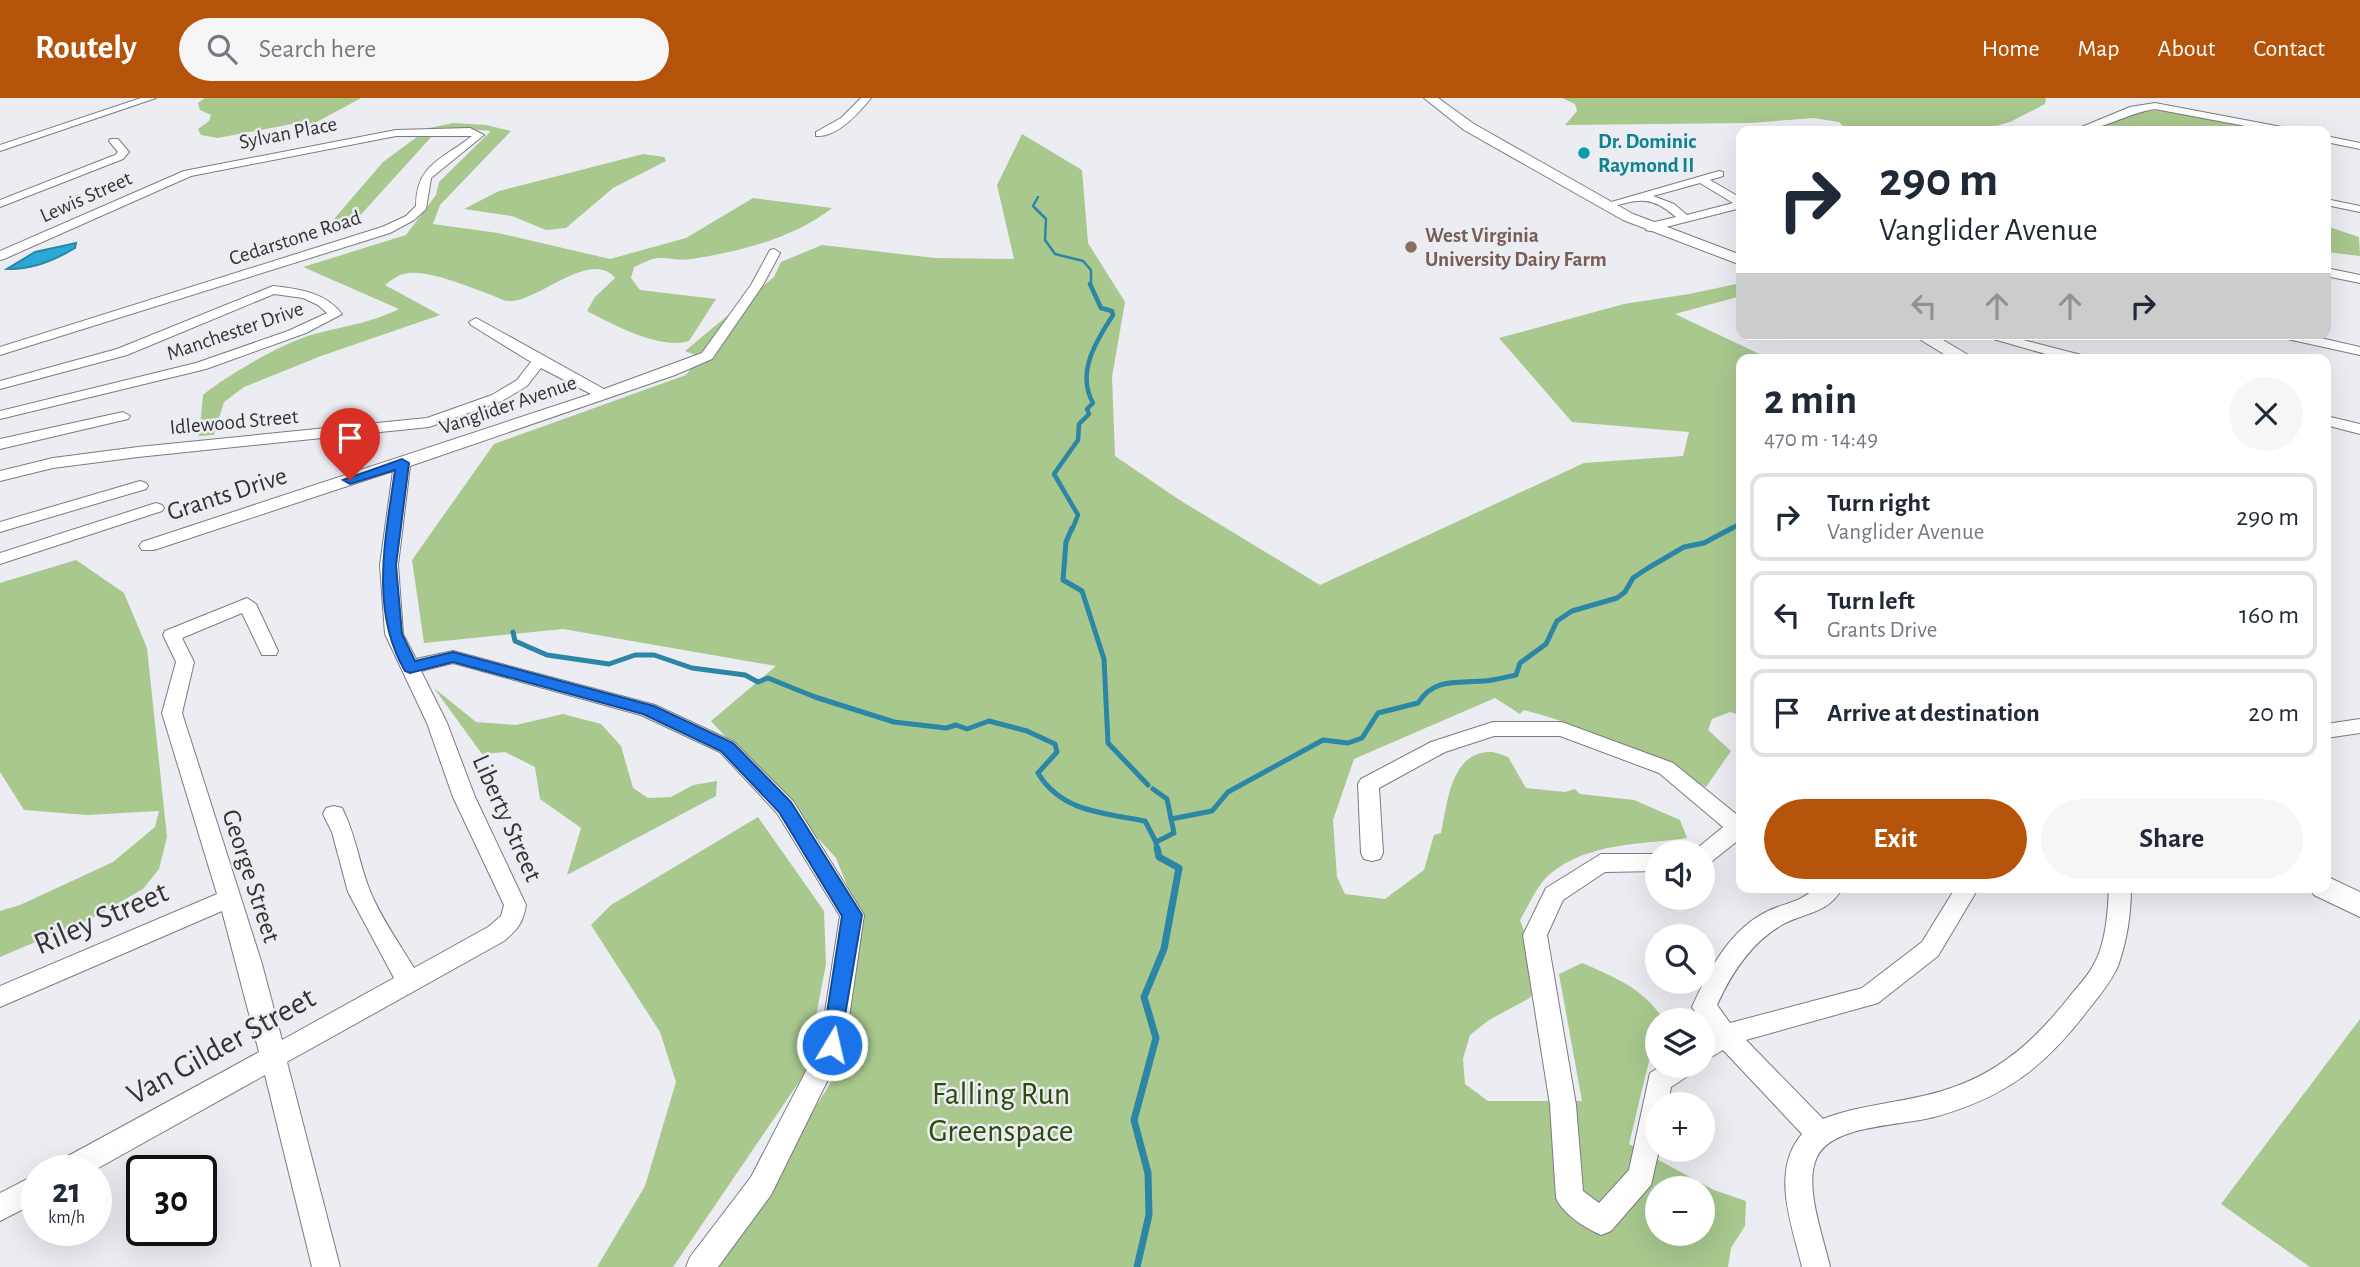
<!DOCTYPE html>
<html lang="en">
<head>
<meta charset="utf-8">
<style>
	:root { --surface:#fff; --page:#f6f6f7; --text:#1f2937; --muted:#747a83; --line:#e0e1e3; --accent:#b45309 }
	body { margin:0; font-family:"Alegreya Sans",sans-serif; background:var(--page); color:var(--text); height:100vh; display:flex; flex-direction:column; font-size:26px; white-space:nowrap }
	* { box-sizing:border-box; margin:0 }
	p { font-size:23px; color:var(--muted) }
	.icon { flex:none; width:38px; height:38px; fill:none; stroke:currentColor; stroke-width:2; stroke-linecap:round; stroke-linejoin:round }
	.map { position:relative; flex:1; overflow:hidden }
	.panel { position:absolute; left:1736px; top:256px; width:595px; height:539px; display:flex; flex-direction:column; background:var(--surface); border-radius:14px; box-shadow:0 7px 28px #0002 }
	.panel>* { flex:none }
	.hud { position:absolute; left:1736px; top:28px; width:595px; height:214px; border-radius:14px; box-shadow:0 7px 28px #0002; background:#fff; color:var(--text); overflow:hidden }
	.buttons { position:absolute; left:1645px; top:742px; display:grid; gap:14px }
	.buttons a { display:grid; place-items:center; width:70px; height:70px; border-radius:50%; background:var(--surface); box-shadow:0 7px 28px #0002; font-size:35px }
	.speed { position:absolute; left:21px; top:1057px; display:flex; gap:14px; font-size:35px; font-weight:700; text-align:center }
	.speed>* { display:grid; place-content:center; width:91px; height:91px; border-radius:50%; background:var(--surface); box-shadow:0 7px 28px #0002; line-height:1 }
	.speed small { font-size:18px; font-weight:400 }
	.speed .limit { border:4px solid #111; border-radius:10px; background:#fff; color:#111 }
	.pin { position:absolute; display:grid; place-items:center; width:60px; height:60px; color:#fff; margin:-72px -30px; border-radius:50% 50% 50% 0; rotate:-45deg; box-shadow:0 0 7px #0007 }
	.pin .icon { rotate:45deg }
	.me { position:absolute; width:77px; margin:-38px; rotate:9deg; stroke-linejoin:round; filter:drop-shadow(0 0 5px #0008) }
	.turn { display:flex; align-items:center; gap:24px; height:147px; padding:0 28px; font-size:32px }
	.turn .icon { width:91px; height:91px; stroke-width:2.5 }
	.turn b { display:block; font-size:49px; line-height:60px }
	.lanes { display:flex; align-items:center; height:66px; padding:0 28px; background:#0003; justify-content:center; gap:35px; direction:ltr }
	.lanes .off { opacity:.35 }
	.round { display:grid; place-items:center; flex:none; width:74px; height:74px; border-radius:37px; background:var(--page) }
	.headline { display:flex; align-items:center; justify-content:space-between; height:119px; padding:0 28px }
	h1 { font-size:42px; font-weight:700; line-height:52px }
	.cta { display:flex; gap:14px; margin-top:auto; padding:14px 28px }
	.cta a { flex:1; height:80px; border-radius:42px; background:var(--accent); color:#fff; font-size:28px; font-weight:700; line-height:80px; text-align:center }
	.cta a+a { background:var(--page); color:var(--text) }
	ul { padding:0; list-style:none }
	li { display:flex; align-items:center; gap:21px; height:88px; margin:0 14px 10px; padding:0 14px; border:4px solid var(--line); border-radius:14px }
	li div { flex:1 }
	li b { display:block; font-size:26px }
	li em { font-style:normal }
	header { display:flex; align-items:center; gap:42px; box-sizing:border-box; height:98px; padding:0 35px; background:var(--accent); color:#fff }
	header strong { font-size:33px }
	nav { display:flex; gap:38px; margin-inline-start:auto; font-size:24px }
	.search { width:490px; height:63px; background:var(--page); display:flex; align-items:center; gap:18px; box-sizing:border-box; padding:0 24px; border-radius:38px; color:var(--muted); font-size:26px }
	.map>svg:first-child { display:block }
	.green { fill:#a8c88e; fill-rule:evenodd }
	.water { fill:#29a9d5; stroke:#2c86a5; stroke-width:2 }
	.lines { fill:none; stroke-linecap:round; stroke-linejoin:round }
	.stream-far3 { stroke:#2c86a5; stroke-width:2.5 }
	.stream-far2 { stroke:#2c86a5; stroke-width:4.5 }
	.stream-far1 { stroke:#2c86a5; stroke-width:5 }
	.stream { stroke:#2c86a5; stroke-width:7 }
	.minor-casing { stroke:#7b7b81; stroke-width:2 }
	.major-casing { stroke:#7b7b81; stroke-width:2 }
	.minor { fill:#fff; fill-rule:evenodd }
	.major { fill:#fff; fill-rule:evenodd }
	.route { fill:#1a73e8; stroke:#114b97; stroke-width:2 }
	.culture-dot { fill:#0f9aa8; stroke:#ececf3; stroke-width:2.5 }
	.education-dot { fill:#8d6e63; stroke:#ececf3; stroke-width:2.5 }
	.labels { text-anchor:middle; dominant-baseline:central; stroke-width:5; stroke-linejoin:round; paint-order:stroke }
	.far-street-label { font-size:21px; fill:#343436; stroke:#ececf3 }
	.far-culture-label { font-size:21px; font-weight:bold; fill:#0d838f; stroke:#ececf3; text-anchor:start }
	.far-education-label { font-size:21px; font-weight:bold; fill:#785e54; stroke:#ececf3; text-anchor:start }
	.street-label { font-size:26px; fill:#343436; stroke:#ececf3 }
	.near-street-label { font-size:32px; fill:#343436; stroke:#ececf3 }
	.near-park-label { font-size:32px; fill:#2e4a0d; stroke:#ececf3 }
</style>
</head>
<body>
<header>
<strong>Routely</strong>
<div class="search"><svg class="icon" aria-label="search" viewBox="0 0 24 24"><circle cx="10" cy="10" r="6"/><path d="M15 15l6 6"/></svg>Search here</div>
<nav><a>Home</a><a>Map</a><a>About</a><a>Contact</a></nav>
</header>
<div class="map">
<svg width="2360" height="1169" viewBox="0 0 2360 1169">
	<rect width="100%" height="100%" fill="#ececf3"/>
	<g class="green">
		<polygon points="205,0 361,0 315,25 292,26 218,40 201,37 198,31 209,23 211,17 200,12 198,5"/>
		<polygon points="1562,0 2046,0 2045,6 2010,24 1978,33 1848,33 1839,24 1814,20 1750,25 1565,27 1577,13 1575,6"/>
		<path d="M2147,12c26,1 82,4 101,21h-155l45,-20z"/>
		<path d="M453,25l33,2 25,6 -71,74 -7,19 65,9 112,26 76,-21 67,-40 79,10c-38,30 -93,44 -141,51 -11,2 -21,-1 -32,-1 -8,0 -17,6 -25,9l-3,11 9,12 76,9 -27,42c-29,9 -75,-16 -102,-30l8,-14 20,-19c-25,-30 -78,25 -106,23 -6,0 -14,-5 -20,-7 -21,-7 -64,-26 -85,-20 -6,1 -14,7 -19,11l55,30 -119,41 -77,31 -20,15 -10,33 -15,1 4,-41c24,-20 78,-51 108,-60 32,-9 57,-11 88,-26l-96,-42 103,-32 30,-40 3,-13 52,-51 -36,-3 -22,7 -77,85 -22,-1 49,-57 46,-34z"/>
		<path d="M1022,36l60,36 6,73 37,59 -13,75 3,79 63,43 142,86 264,-122 99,-7 6,-24 -117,-10 -73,-84 125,-34 65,-10 52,-11v13l-66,18 95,45h-29v356l-11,-3 -18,7 -4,11 23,21 -25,36c-62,-33 -114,-59 -182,-77l-4,4 -25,-16 -141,61 -21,61 4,57 8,17 40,5 39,-29 10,-35 7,-2c6,-27 9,-78 46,-81 6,-1 15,3 21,5l18,31 39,4 10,-3 5,5 54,6 46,20 7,18c-48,7 -98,4 -137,36 -13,11 -21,31 -30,46l23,65 -15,14 -39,21 -19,15 -7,24 2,25 23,17h94l-23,-127 23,-11c33,14 62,26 82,57h-7v34l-8,7 -20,83 85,46 32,11 -1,25 -14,22 -3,19h-1013l118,-188 30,-154 -27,-67 -125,-137 65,-55 -213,-37 -139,14 -12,-83 82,-116 192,-69 14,-18 -15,-6 89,-74 7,-15 41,-17 113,13 79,1 -17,-74zM1657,1090h46v46h-46z"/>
		<polygon points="643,56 664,59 666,63 613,90 566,130 546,132 512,118 464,111 499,93"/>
		<polygon points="2332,130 2359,139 2360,158 2326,154 2326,131"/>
		<polygon points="76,462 124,495 147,550 167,739 159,771 143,791 92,820 0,859 0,813 20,807 113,764 155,729 159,713 87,717 24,712 0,674 0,485"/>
		<polygon points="434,590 476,624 516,627 563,616 601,626 621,648 633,690 648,700 671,699 693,687 717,683 716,698 567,777 581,730 540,701 535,669 505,654 482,656"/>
		<polygon points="758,719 824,813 826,866 805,975 673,1169 597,1169 645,1088 676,984 660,934 591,827 611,807"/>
		<polygon points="2360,921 2360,1169 2310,1169 2221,1106"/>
	</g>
	<path class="water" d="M76,145l-1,5c-20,12 -44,22 -68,21l28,-17z"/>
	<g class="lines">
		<polyline class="stream-far3" points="1038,99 1033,108 1046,121 1045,142 1055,156 1083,163 1091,172 1091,187"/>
		<g class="stream-far2">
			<path d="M1072,432l6,-15 -24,-41 24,-34 1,-16 10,-10 -2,-5 6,-6c-17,-30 3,-62 20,-88l-1,-4 -11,-3 -11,-24"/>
			<polyline points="1729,432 1741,425"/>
		</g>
		<g class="stream-far1">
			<polyline points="1072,430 1066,444 1063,482 1082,493 1104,561 1108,645 1148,687"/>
			<path d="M513,534l2,9 32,14 62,9 26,-9h19l38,13 53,7 13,7 10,-4 47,19 79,25 52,6 10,-3 11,4 22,-8 38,10 28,13 2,8 -19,21c23,39 66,40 107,48l11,21"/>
			<polyline points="1153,691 1167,701 1174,735 1156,744 1157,751"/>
			<path d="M1171,721l41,-8 16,-19 95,-52 25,3 14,-5 16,-25 40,-10c16,-25 38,-20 65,-22 11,0 22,-4 33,-6l4,-12 26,-19 11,-23 15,-10 45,-13 8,-6 8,-14 15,-10 36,-21 20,-4 28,-15"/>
		</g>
		<polyline class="stream" points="1137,1169 1149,1117 1148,1075 1134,1022 1156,940 1144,899 1164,851 1179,770 1159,759 1157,750"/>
		<g class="minor-casing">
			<g id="minor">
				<polygon points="141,0 156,0 0,53 0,47"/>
				<path d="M861,0h10c-12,15 -34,40 -55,38v-4l25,-14z"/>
				<path d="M2155,5l132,25 5,3h-20l-117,-22c-28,4 -55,23 -83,22l58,-24z"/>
				<path d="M470,30l14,7 -53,43 -5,31 -12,11 -24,13 -390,122v-8l382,-120 24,-11 10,-10c0,-42 27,-47 56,-70h-76l-205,40 -187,83 -4,1v-9l184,-80 212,-41z"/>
				<polygon points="2326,38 2360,45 2360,51 2326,44"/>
				<polygon points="110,41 118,41 129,54 123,61 0,109 0,102 115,57 118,54 109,43"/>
				<path d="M1719,73l4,1v4l-13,4 31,18v10l-91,23 -4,-1v-6l30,-7c-27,-23 -38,-17 -69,-9l-6,-3zM1700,85l33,20 -46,12 -13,-11 -21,-8z"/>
				<polygon points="2326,101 2360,108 2360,114 2326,107"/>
				<path d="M774,151l6,4 -17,32 -51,74 -37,16 -265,91 -12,99 5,69 13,25 37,-8 202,54 79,37 59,59 71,114 -19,130 -74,150 -53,72h-32l4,-10 61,-80 69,-133 20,-128 -63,-103 -57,-61 -79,-37 -188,-52 -32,8 26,52 28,74 51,108c-3,18 -8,24 -22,36l-217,121 53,205h-28l-47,-192 -172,96h-39l3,-9 202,-110 -37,-141 -222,96v-21l217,-92 -55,-181 14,-51 -13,-27 2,-4 82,-33 9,6 22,47 -2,4h-14l-20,-42 -60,25 12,24 -12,51 80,251 20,76 112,-62 -46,-86 -16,-60 -9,-18 3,-6 8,-2 8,2c14,27 17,56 28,83 11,27 29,52 44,77l74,-41 13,-11 3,-11 -51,-108 -26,-74 -42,-89 -5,-69 13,-94 -239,79h-12l-3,-4 3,-4 449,-148 -50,-26 -14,18 -25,15 -73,26 -291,30 -85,11 -53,13v-10l53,-13 85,-11 289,-29 65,-23 25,-15 14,-18 -60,-37 -2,-3 7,-4 128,71 98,-36 49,-68 19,-35z"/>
				<polygon points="2326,170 2360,177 2360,185 2326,178"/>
				<path d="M273,188c26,3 52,6 69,28l-36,19 -100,36 -206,50v-8l196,-48 92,-32 39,-18 -9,-8 -15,-7 -29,-4 -147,61 -127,34v-8l117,-32z"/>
				<polygon points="1976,236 2000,236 2085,258 2087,261 2063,261"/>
				<polygon points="2276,236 2303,236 2360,249 2360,257 2278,239"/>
				<polygon points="123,314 130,318 128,321 0,351 0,341"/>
				<polygon points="2326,318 2360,326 2360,336 2326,327"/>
				<polygon points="140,383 146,385 148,388 146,391 0,434 0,424"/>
				<polygon points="156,405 162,407 164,410 162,413 0,466 0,455"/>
				<polygon points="2360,621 2360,635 2326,640 2326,626"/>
				<polygon points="1493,624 1562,624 1673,665 1741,720 1741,740 1711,764 1703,766 1703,754 1694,754 1695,752 1723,729 1659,675 1560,638 1494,638 1445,654 1379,690 1383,755 1380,761 1372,763 1364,761 1361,755 1358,686 1361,681 1431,644"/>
				<path d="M1601,756h56v17l-52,1 -42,28 -16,35 29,170 7,86 16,12 30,-33 21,-97 11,-7h34l-4,8 -20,13 -3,17h-11v46h2l-8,35 -40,46 -10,4c-16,-7 -38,-21 -45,-37l-6,-93 -27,-170 23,-47z"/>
				<path d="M1816,789h27c-15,28 -40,25 -63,39 -30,18 -49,48 -63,79l13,18 132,-35 60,-46 34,-55h23l-41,69 -60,47 -132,37 77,79c41,-16 84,-16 125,-30 53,-17 89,-51 122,-93 8,-10 17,-19 23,-30 13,-22 15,-54 16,-79h22c0,27 -4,54 -13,79 -7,16 -19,30 -30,44 -43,57 -84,88 -154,107 -32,9 -101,7 -117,40 -14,28 7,81 13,110h-28c-10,-42 -32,-96 0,-133l-79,-84 -20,12v-25l6,-4 -17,-26c17,-37 38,-78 76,-96 19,-9 32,-8 48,-24z"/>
				<polygon points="37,1076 37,1104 0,1123 0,1095"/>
			</g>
		</g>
		<g class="major-casing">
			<g id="major">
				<polygon points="1424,0 1438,0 1474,26 1633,116 1741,157 1741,167 1623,122 1464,32"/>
				<polygon points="1911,236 1933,236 1975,261 1952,261"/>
				<polygon points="2326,778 2360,794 2360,819 2314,797 2310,789 2326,789"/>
			</g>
		</g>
		<use href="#minor" class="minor"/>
		<use href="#major" class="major"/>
	</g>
	<path class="route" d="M402,361l7,4 -13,102 6,69 13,27 38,-9 201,54 79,37 58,59 71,113 -23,136 -7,3 -7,-3 -3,-6 20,-129 -63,-104 -58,-61 -78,-37 -190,-52 -43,11 -5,-2c-36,-61 -19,-135 -10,-201l-45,14 -7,-4z"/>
	<circle class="culture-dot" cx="1584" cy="55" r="7"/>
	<circle class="education-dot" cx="1411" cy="149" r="7"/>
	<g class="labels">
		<g class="far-street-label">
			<text transform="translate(288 35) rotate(-11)">Sylvan Place</text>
			<text transform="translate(86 99) rotate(-24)">Lewis Street</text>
			<text transform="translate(295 140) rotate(-18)">Cedarstone Road</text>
			<text transform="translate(235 233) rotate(-19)">Manchester Drive</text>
			<text transform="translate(508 307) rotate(-19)">Vanglider Avenue</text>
			<text transform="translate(234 324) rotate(-5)">Idlewood Street</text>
		</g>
		<g class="far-culture-label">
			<text x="1598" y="43">Dr. Dominic<tspan x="1598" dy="24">Raymond II</tspan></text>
		</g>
		<g class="far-education-label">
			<text x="1425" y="137">West Virginia<tspan x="1425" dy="24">University Dairy Farm</tspan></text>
		</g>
		<g class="street-label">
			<text transform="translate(227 396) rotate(-18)">Grants Drive</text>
			<text transform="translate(507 720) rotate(66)">Liberty Street</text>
			<text transform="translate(251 778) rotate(72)">George Street</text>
		</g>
		<g class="near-street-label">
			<text transform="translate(101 820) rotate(-23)">Riley Street</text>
			<text transform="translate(221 948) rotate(-29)">Van Gilder Street</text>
		</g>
		<g class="near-park-label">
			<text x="1001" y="996">Falling Run<tspan x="1001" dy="37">Greenspace</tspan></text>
		</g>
	</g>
</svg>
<div class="buttons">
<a><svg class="icon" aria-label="sound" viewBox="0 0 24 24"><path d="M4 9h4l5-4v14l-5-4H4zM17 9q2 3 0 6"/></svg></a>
<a><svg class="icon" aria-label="search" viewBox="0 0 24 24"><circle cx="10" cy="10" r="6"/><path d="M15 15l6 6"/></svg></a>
<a><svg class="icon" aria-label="layers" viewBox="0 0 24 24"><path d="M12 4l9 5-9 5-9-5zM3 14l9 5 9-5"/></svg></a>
<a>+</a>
<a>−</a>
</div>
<div class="speed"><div>21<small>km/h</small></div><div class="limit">30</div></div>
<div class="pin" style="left:350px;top:382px;background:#d93025"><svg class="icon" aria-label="arrive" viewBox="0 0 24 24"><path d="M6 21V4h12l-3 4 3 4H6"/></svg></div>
<svg class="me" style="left:832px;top:947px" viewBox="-20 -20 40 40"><circle r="17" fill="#1a73e8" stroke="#fff" stroke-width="3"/><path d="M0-11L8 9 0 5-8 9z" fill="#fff"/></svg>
<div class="hud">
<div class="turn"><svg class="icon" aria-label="right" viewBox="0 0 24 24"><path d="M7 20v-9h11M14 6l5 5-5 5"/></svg><div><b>290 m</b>Vanglider Avenue</div></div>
<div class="lanes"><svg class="icon off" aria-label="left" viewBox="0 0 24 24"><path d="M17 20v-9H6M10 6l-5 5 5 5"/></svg><svg class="icon off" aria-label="ahead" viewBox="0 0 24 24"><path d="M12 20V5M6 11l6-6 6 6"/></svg><svg class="icon off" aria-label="ahead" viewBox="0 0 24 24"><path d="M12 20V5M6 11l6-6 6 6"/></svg><svg class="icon" aria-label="right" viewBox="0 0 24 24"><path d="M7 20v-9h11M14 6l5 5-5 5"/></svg></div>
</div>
<section class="panel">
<div class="headline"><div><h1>2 min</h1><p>470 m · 14:49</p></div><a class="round"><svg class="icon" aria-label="close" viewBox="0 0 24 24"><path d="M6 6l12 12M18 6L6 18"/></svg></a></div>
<ul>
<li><svg class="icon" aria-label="right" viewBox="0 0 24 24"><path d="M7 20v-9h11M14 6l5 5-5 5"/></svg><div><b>Turn right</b><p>Vanglider Avenue</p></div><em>290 m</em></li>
<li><svg class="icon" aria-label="left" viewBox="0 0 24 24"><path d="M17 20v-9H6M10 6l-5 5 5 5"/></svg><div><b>Turn left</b><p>Grants Drive</p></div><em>160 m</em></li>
<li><svg class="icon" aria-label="arrive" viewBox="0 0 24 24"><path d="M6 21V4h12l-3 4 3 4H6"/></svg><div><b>Arrive at destination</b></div><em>20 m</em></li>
</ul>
<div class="cta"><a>Exit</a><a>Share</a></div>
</section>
</div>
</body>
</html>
